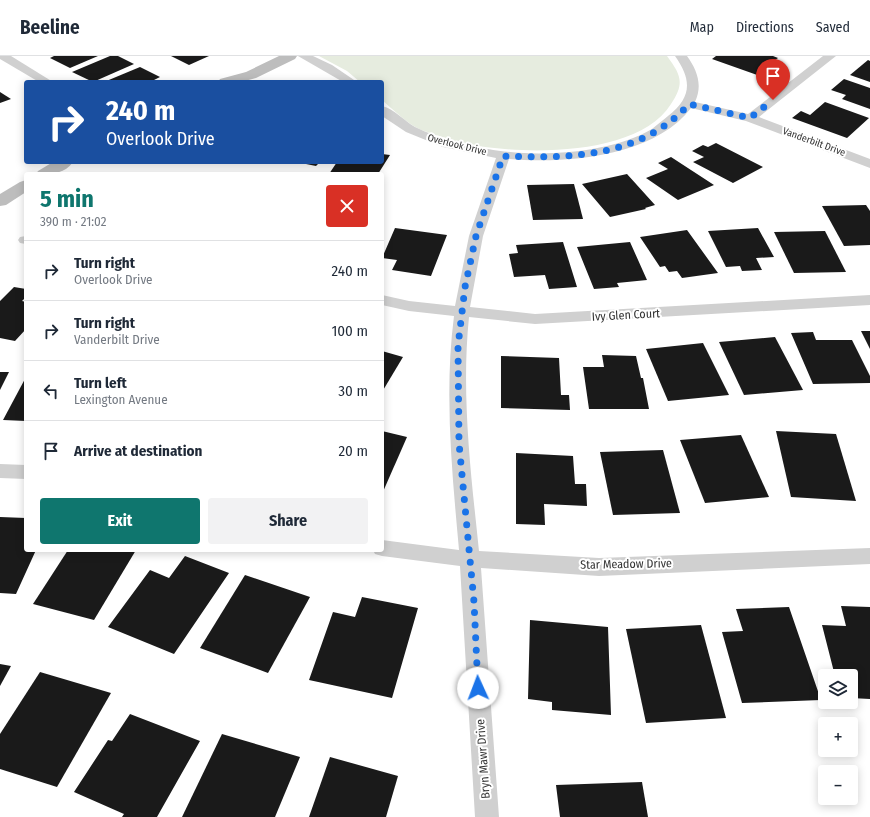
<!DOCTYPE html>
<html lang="en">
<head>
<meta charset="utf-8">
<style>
	:root { --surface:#fff; --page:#f2f2f3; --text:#1f2937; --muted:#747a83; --line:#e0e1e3; --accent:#0f766e }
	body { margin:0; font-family:"Fira Sans Condensed",sans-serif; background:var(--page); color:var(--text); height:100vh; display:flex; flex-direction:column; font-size:15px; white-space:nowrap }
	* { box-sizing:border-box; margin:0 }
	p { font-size:13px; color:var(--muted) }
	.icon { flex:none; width:22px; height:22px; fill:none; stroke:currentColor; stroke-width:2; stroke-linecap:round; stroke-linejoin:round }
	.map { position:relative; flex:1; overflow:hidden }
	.drawer { position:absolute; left:24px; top:116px; width:360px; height:380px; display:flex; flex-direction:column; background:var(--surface); border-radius:4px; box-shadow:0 2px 10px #0003 }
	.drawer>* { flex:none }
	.hud { position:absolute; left:24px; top:24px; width:360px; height:84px; border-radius:4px; box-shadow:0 2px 10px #0003; background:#1a4fa0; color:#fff; overflow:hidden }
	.tools { position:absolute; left:818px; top:613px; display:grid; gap:8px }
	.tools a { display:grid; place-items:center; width:40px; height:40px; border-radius:4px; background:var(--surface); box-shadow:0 2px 10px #0003; font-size:20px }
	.pin { position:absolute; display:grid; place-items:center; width:34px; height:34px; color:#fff; margin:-41px -17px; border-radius:50% 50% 50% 0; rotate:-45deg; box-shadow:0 0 4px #0007 }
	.pin .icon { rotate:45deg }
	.me { position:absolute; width:44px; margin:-22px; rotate:358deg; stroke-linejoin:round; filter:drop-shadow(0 0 3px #0008) }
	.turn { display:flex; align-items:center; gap:14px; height:84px; padding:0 16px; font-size:18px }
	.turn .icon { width:52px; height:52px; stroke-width:2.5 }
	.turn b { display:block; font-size:28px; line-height:34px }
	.round { display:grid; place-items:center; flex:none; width:42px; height:42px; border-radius:4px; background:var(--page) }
	.head { display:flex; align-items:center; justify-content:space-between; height:68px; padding:0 16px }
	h1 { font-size:24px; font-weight:700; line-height:30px; color:var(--accent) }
	.button { display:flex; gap:8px; margin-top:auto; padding:8px 16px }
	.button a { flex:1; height:46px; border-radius:4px; background:var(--accent); color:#fff; font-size:16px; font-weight:700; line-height:46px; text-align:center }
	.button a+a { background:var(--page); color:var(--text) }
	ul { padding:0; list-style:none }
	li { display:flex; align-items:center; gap:12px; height:60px; padding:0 16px; border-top:1px solid var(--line) }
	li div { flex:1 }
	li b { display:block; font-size:15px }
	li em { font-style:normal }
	header { display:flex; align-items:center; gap:24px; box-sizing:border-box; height:56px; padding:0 20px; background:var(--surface); border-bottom:1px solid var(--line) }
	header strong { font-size:19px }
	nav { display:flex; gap:22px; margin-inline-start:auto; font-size:14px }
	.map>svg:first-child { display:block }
	.green { fill:#e6ecdf }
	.building { fill:#1a1a1a }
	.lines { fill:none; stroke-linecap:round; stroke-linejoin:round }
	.street { fill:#d0d0d0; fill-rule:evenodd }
	.secondary { fill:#bdbdbd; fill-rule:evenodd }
	.route { stroke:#1a73e8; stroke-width:7; stroke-dasharray:0 12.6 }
	.labels { text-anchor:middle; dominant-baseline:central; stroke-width:4; stroke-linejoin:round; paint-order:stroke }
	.far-street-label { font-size:10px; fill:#333; stroke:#fff }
	.street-label { font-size:12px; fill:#333; stroke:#fff }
</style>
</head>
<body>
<header>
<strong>Beeline</strong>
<nav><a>Map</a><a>Directions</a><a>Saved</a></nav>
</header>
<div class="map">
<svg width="870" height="761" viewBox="0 0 870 761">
	<rect width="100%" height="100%" fill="#fff"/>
	<path class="green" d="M319,0h348c14,19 18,27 4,48 -34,55 -160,52 -216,37 -11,-4 -33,-9 -43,-16 -10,-7 -20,-16 -30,-25v-18h-22l-13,-11z"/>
	<g class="building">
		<polygon points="54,0 98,0 70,12 50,2"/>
		<polygon points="110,0 118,0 134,8 93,26 72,16"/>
		<polygon points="171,0 209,0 189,9"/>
		<polygon points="716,0 773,0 778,2 765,11 770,13 760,20 712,3"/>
		<polygon points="868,4 870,5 870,26 850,19"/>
		<polygon points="140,11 160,21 150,26 104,26"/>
		<polygon points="844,23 870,32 870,53 842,43 846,39 831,34"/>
		<polygon points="0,36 11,43 0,47"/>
		<polygon points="825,46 869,62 847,82 792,62 801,55 810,59"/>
		<polygon points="716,87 763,111 733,127 693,106 704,101 692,95 703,89 708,91"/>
		<polygon points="382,98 390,99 378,118 329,118 337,106 382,106"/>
		<polygon points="671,101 714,129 678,144 646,122 668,113 658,107"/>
		<polygon points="296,106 320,106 316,110"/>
		<polygon points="627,118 655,149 645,152 646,153 610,161 582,128"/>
		<polygon points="574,128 583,163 533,164 527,129"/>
		<polygon points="866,149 870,155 870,189 844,190 822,150"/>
		<polygon points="395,172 447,179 431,220 392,214 397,204 382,202"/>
		<polygon points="758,172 774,201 756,202 762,214 742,215 740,210 726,211 708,175"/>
		<polygon points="687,174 718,217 682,222 677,215 669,216 665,210 660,211 640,181"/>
		<polygon points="825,175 846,216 794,217 774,176"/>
		<polygon points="563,186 577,231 549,233 545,219 514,221 509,198 518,197 516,189"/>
		<polygon points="630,186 647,224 617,227 619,231 594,233 577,191"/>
		<polygon points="14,231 26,233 26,241 22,245 26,246 26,273 15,285 0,282 0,245"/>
		<polygon points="861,275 870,275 870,293"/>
		<polygon points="813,276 816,284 852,284 870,320 870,327 813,328 791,277"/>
		<polygon points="775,281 803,334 744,339 719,286"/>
		<polygon points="703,287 729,339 668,345 646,293"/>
		<polygon points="382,295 403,301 382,336"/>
		<polygon points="602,299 636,300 641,322 643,322 649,353 589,353 583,311 604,311"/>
		<polygon points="501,300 559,302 561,339 569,339 570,354 501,352"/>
		<polygon points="0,316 9,316 0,334"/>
		<polygon points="26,321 26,365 3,364"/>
		<polygon points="382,375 407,381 382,438"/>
		<polygon points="776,375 836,378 856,445 791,441"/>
		<polygon points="741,379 769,441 705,447 680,384"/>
		<polygon points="663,394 680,457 613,459 600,396"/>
		<polygon points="516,397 573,400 575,428 586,428 587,450 544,448 545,469 516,468"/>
		<polygon points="0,461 26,462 26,494 36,494 16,538 0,537"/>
		<polygon points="68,494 136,494 94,564 33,548"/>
		<polygon points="185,500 229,517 174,598 108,571 150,514 169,522"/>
		<polygon points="245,519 310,541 268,617 200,592"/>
		<polygon points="362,541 418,552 392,642 309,624 333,556 355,561"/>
		<polygon points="841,550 870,551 870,643 851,642 851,620 835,620 822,569 846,570"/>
		<polygon points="789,551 821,644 742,647 722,576 743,575 736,553"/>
		<polygon points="530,564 608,571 611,659 552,654 552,646 528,643"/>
		<polygon points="701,569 726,662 646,667 626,573"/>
		<polygon points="0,608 11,610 0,630"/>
		<polygon points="40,616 111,637 57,731 0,713 0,678"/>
		<polygon points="130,658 200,685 157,761 122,761 124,758 74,736 108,684 112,685"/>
		<polygon points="222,678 300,701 275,761 182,761"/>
		<polygon points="330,701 398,720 386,761 309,761"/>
		<polygon points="642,726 648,761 560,761 556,729"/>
	</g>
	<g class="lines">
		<g class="street">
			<polygon points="0,0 11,0 53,26 39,26 0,3"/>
			<polygon points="298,0 313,0 332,9 357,26 343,26"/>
			<path d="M675,0h12c10,14 16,29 8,46l53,12 75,-58h13l-77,61 111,42v9l-124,-47 -55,-13c-37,49 -127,56 -182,51l-26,77 -13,71 65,7 335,-19v10l-335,19 -66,-7c-8,78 2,157 10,234l120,7 271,-10v16l-271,12 -118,-8 18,249h-24l-15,-251 -78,-10 -7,-2 -2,-4h9v-10l77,10c-7,-78 -15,-157 -5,-234l-45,-5 -27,-6v-10l27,6 46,5 14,-70 27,-78 -53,-11 -37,-15 -24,-16v-10c13,3 22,15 33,21 23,11 48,18 73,22 47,9 122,5 164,-20 5,-4 11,-9 16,-13 24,-19 24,-36 7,-60z"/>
			<polygon points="26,180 26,188 20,187 18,184 20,181"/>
			<polygon points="0,408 26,409 26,423 0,422"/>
		</g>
		<g class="secondary">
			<polygon points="279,0 297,0 295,3 256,22 241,26 218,26 220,23 246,16"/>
			<path d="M53,106h20c-9,13 -24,12 -37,12l2,-3z"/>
			<polygon points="26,124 26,136 6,149 0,150 0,138 20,126"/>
		</g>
	</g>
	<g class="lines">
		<path class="route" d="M478,632l-4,-86 -15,-159 -1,-97 7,-59 11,-51 27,-80c67,3 139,1 186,-52l61,14 23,-18"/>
	</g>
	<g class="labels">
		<g class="far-street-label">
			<text transform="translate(814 86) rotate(20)">Vanderbilt Drive</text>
			<text transform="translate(457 89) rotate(14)">Overlook Drive</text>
		</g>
		<g class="street-label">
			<text transform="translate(626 259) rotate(-3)">Ivy Glen Court</text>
			<text transform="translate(626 508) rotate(-1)">Star Meadow Drive</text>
			<text transform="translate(483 703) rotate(-94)">Bryn Mawr Drive</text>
		</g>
	</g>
</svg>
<div class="tools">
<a><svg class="icon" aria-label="layers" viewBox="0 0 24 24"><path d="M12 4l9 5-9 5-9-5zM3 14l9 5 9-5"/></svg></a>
<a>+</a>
<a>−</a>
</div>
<div class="pin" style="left:773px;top:44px;background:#d93025"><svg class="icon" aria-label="arrive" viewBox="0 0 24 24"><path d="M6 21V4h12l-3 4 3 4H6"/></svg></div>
<svg class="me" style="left:478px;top:632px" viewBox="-20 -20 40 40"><circle r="19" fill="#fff"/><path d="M0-13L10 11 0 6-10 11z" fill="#1a73e8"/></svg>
<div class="hud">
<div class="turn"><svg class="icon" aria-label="right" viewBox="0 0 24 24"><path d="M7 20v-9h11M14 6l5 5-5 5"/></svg><div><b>240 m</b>Overlook Drive</div></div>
</div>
<section class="drawer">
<div class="head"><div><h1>5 min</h1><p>390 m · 21:02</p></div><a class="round" style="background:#d93025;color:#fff"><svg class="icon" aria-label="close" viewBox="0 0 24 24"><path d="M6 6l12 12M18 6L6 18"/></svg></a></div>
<ul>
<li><svg class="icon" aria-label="right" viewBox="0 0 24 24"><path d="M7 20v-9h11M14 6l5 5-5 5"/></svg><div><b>Turn right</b><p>Overlook Drive</p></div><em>240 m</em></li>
<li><svg class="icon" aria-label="right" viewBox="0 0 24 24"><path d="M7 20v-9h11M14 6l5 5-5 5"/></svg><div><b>Turn right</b><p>Vanderbilt Drive</p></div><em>100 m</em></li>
<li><svg class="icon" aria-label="left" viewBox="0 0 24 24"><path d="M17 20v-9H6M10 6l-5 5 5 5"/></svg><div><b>Turn left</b><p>Lexington Avenue</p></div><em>30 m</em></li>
<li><svg class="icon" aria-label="arrive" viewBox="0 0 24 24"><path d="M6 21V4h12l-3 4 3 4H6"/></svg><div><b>Arrive at destination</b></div><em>20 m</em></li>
</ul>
<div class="button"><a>Exit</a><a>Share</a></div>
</section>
</div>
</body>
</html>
